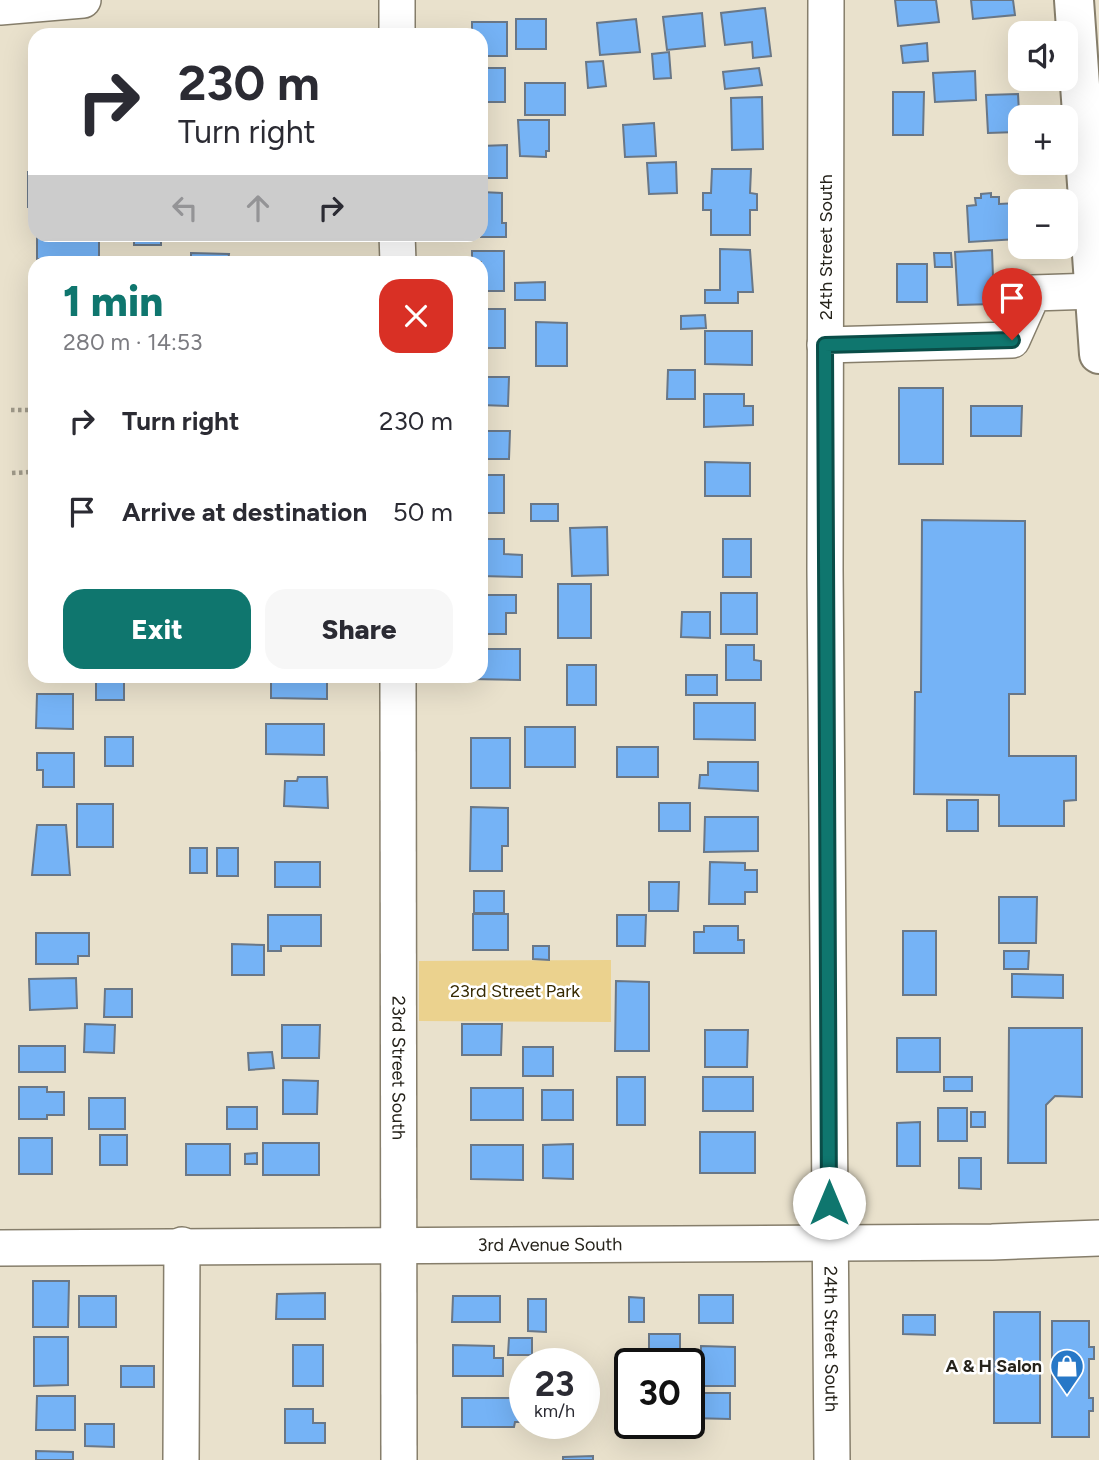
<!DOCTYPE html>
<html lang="en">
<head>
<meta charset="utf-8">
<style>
	:root { --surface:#fff; --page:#f7f7f7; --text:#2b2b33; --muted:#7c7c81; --accent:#0f766e }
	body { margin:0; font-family:Figtree,sans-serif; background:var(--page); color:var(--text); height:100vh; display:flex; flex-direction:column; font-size:26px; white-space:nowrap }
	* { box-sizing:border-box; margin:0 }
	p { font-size:23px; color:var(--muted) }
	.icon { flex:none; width:38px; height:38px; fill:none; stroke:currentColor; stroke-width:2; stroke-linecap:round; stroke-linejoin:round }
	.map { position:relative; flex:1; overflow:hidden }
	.panel { position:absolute; left:28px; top:256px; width:460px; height:427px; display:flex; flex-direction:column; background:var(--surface); border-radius:21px; box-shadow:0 7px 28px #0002 }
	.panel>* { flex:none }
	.banner { position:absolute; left:28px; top:28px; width:460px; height:214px; border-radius:21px; box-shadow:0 7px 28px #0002; background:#fff; color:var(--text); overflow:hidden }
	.fabs { position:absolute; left:1008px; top:21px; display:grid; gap:14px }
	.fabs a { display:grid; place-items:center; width:70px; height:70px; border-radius:14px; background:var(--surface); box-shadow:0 7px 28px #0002; font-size:35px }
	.speed { position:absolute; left:509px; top:1348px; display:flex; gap:14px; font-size:35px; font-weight:700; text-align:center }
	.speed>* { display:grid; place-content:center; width:91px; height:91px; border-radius:50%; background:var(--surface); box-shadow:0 7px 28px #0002; line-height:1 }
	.speed small { font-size:18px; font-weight:400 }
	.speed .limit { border:4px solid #111; border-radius:10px; background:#fff; color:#111 }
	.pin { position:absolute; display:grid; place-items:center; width:60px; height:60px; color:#fff; margin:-72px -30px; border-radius:50% 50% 50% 0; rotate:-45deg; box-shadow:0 0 7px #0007 }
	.pin .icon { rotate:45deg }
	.me { position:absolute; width:77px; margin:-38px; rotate:0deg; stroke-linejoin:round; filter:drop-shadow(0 0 5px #0008) }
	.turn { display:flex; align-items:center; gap:24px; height:147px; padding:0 35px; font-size:32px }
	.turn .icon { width:91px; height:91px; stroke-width:2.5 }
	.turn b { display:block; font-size:49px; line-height:60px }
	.lanes { display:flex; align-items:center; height:66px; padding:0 35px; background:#0003; justify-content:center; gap:35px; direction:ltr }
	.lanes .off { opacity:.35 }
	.round { display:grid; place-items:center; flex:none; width:74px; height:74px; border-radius:21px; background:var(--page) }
	.head { display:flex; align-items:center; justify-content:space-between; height:119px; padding:0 35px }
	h1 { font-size:42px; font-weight:800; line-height:52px; color:var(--accent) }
	.primary-button { display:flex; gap:14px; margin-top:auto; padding:14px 35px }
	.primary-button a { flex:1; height:80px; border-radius:21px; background:var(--accent); color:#fff; font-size:28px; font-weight:800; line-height:80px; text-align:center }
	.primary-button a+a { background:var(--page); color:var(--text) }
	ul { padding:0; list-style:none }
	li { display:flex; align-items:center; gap:21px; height:91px; padding:0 35px }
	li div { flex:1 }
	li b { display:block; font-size:26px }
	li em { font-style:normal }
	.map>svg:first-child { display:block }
	.green { fill:#ebd28e }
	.building { fill:#75b3f6; stroke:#697787; stroke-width:2 }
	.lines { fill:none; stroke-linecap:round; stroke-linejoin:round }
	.minor-casing { stroke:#867e6b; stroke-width:38 }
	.major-casing { stroke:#867e6b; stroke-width:42 }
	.path { stroke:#9e9888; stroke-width:4.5; stroke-dasharray:3.5 3.5; stroke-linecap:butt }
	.minor { stroke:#fff; stroke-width:35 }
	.major { stroke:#fff; stroke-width:38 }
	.route-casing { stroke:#0a4d48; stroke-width:18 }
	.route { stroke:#0f766e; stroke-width:12 }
	.labels { text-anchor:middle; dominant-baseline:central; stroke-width:5; stroke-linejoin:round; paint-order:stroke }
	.street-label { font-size:18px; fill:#26231b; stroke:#fff }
	.park-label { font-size:18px; fill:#362900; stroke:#fff }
	.poi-label { font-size:18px; font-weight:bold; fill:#26231b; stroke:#fff; text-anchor:end }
</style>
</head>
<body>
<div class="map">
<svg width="1099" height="1460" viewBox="0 0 1099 1460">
	<rect width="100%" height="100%" fill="#e9e1cc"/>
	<polygon class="green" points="611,960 611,1022 419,1021 419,961"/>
	<g class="building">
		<polygon points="895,0 936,0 939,22 898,26"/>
		<polygon points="971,0 1013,0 1015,15 973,19"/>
		<polygon points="765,8 771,56 753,58 752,42 725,45 721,13"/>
		<polygon points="702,13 705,46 667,50 663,17"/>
		<rect x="516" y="19" width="30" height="30"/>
		<polygon points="636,19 640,52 600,55 597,23"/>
		<polygon points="472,22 507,22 507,56 481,56 481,35 472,35"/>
		<polygon points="927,43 928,61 903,63 901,46"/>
		<polygon points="669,52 671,78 654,79 652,54"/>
		<polygon points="603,61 606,86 588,88 586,62"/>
		<rect x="481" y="68" width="24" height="34"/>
		<polygon points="759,68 762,85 725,89 723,72"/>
		<rect x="31" y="70" width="4" height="39"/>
		<polygon points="975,71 976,100 935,102 933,73"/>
		<rect x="525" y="83" width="40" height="32"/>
		<polygon points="893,92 924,92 923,135 893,135"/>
		<polygon points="1018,94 1020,132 988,133 986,95"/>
		<polygon points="762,97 763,149 732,150 731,98"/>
		<polygon points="518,120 549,120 549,151 546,151 546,157 520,156"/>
		<polygon points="654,123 656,156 625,157 623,125"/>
		<polygon points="507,145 507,178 481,178 481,146"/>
		<polygon points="676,162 677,193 649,194 647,163"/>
		<polygon points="712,169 751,169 750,193 757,194 757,210 750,210 750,235 711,235 711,210 703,210 703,193 711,193"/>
		<rect x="28" y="172" width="7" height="35"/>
		<polygon points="481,192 502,193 502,223 506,223 506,237 481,237"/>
		<polygon points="991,193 991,197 999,197 999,204 1020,203 1020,239 969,242 967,206 976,205 975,198 981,198 981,194"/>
		<polygon points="99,234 99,259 37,259 37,235"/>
		<rect x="134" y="234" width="27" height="11"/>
		<polygon points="286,234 318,234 318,239 286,241"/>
		<polygon points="720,249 750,250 753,292 738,292 738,303 705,303 705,290 720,290"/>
		<polygon points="992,250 994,304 958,305 955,252"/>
		<polygon points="472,251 504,251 504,291 481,291 481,262 472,262"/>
		<polygon points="191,253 229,254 228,262 191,262"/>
		<polygon points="934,253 951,253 952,267 935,267"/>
		<rect x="897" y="264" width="30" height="38"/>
		<polygon points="545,282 545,300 515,300 515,283"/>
		<rect x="481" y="309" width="24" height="39"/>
		<polygon points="705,315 706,328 681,329 681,316"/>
		<polygon points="536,322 567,323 567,366 536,366"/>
		<polygon points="705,331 752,331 752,365 705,364"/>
		<polygon points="668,370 695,370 695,399 667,399"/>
		<polygon points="481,377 509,377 508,406 481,405"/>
		<rect x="899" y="388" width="44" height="76"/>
		<polygon points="704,394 744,394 744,406 753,406 753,425 704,427"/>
		<polygon points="971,406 1022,406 1021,436 971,436"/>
		<polygon points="481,431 510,431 509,459 481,459"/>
		<polygon points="705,462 750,463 750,496 705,496"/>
		<rect x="481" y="475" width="23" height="38"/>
		<rect x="531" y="504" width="27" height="17"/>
		<polygon points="922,520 1025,521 1025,694 1009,694 1009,756 1076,756 1076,800 1064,801 1064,826 999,826 999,795 914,794 915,692 921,692"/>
		<polygon points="607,527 608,575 572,576 570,528"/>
		<polygon points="481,539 504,539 504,554 522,555 522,577 481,576"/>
		<rect x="723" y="539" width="28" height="38"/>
		<rect x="558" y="584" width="33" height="54"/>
		<rect x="721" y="593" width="36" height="41"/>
		<polygon points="481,595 516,595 516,613 506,613 506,634 481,634"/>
		<polygon points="682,612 710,612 710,638 681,637"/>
		<polygon points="726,645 754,645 754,660 761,661 761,680 726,680"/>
		<polygon points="481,649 520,649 520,680 471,679 471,676 481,676"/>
		<rect x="567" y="665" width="29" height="40"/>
		<rect x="686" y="675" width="31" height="20"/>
		<polygon points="271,676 327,676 327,699 271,698"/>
		<rect x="96" y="677" width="28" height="23"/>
		<polygon points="37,694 73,694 73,729 36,728"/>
		<polygon points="694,703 755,703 755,740 694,739"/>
		<polygon points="266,724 324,724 324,755 266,754"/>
		<rect x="525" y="727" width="50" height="40"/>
		<rect x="105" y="737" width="28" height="29"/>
		<rect x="471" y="738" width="39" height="50"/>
		<rect x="617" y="747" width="41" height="30"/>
		<polygon points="37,753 74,753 74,787 43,787 43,770 37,770"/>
		<polygon points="708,762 758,762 758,791 699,788 700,775 708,775"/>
		<polygon points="298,777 327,777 328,808 284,806 285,781 297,781"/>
		<rect x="947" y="800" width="31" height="31"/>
		<rect x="659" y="803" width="31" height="28"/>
		<rect x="77" y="804" width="36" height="43"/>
		<polygon points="471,807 508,808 508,846 502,846 502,871 470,871"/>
		<polygon points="705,817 758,817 758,851 704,852"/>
		<polygon points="37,825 66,825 70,875 32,875"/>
		<rect x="190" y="848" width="17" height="25"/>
		<rect x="217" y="848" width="21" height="28"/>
		<rect x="275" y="862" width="45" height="25"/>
		<polygon points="710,862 745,863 745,870 757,870 757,892 745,892 745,904 709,904"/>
		<polygon points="649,882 679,882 678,911 649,911"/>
		<rect x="474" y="891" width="30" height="22"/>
		<polygon points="999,897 1037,897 1036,943 999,943"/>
		<rect x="473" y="914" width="35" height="36"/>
		<polygon points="268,915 321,915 321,946 281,946 281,951 268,951"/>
		<polygon points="617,915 646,915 645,946 617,946"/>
		<polygon points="704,926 738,926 738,940 744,940 744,953 694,953 694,932 704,932"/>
		<rect x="903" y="931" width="33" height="64"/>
		<polygon points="36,933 89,933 89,956 78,956 78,964 36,964"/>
		<polygon points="232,944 264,945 264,975 232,975"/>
		<polygon points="533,946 549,946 549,960 533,959"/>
		<polygon points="1004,951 1029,951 1028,969 1004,969"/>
		<polygon points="1012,974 1063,975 1063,998 1012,997"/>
		<polygon points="76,978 77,1008 30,1010 29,979"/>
		<polygon points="616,981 649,982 649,1051 615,1051"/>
		<polygon points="105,989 132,989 132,1017 104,1017"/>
		<polygon points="85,1024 115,1025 114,1053 84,1052"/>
		<polygon points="462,1024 502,1024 501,1055 462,1055"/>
		<polygon points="282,1025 320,1025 319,1058 282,1058"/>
		<polygon points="1009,1028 1082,1028 1082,1097 1055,1096 1046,1105 1046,1163 1008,1163"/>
		<polygon points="705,1030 748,1030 747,1067 705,1067"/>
		<rect x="897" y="1038" width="43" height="34"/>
		<rect x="19" y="1046" width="46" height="26"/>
		<rect x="523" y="1047" width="30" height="29"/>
		<polygon points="272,1052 274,1068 249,1070 248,1053"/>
		<rect x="617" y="1077" width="28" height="48"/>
		<rect x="703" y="1077" width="50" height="34"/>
		<rect x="944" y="1077" width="28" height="14"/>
		<polygon points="283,1080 318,1081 317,1114 283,1114"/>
		<polygon points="19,1087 47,1087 47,1092 64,1092 64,1115 47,1115 47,1119 19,1119"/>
		<rect x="471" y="1088" width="52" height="32"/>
		<rect x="542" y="1090" width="31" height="30"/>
		<rect x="89" y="1098" width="36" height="31"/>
		<rect x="227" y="1107" width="30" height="22"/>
		<rect x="938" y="1108" width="29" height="33"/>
		<rect x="971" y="1112" width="14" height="15"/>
		<polygon points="920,1122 920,1166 897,1166 897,1123"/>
		<rect x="700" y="1132" width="55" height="41"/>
		<rect x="100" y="1135" width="27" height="30"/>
		<rect x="19" y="1138" width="33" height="36"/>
		<rect x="263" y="1143" width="56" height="32"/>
		<rect x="186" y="1144" width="44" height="31"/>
		<polygon points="573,1144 573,1179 543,1178 543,1145"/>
		<polygon points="471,1145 523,1145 523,1180 471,1179"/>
		<polygon points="257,1153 257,1164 245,1164 245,1154"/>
		<polygon points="959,1158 981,1158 981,1189 959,1188"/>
		<polygon points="33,1281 69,1281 68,1327 33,1327"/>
		<polygon points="325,1293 325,1319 276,1319 277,1294"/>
		<rect x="699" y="1295" width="34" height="28"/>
		<rect x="79" y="1296" width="37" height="31"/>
		<polygon points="453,1296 500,1296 500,1322 452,1322"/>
		<polygon points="629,1297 644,1298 644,1322 629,1322"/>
		<polygon points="528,1299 546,1299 546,1332 528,1331"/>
		<rect x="994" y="1312" width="46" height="111"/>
		<polygon points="903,1315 935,1315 935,1335 903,1334"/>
		<polygon points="1052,1321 1089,1321 1089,1347 1094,1347 1094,1359 1089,1359 1089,1398 1093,1398 1093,1411 1089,1411 1089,1437 1052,1437"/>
		<rect x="649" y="1334" width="31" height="29"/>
		<polygon points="34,1337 68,1337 68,1385 34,1386"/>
		<polygon points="509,1338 532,1338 532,1355 508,1355"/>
		<rect x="293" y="1345" width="30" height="41"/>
		<polygon points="453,1345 494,1346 494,1358 503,1358 503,1376 453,1376"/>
		<polygon points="701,1346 735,1347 735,1386 700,1386"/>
		<rect x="121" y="1366" width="33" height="21"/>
		<polygon points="520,1392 525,1392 525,1422 515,1422 514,1427 462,1427 462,1398 520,1398"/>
		<polygon points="690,1393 730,1393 730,1419 690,1418"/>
		<polygon points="37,1396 75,1396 75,1430 36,1430"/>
		<polygon points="285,1409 313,1409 313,1423 325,1423 325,1443 285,1443"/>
		<polygon points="85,1424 114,1424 114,1447 85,1446"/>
		<polygon points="36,1451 73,1452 73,1460 36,1460"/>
		<polygon points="593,1456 593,1460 563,1460 563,1457"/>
	</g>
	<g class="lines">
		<g class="minor-casing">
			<g id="minor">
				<polyline points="397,0 397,35"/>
				<path id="s1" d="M826,0l-1,570 7,890"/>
				<polyline points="0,7 83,0"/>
				<polyline points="397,234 398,262"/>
				<polyline points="825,345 1012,340 1033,293 1095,291"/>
				<path id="s2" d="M398,676l1,784"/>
				<path id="s3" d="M0,1248l992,-6 107,-4"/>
				<polyline points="181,1460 182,1245"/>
			</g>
		</g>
		<g class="major-casing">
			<polyline id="major" points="1074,0 1099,354"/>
		</g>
		<g class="path">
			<polyline points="11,410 33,410"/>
			<polyline points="12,473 31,472"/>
		</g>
		<use href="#minor" class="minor"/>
		<use href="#major" class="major"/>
	</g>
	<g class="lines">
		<g class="route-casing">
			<polyline id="route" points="829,1203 825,345 1012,340"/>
		</g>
		<use href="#route" class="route"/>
	</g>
	<defs>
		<g id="shop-pin" transform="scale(1.75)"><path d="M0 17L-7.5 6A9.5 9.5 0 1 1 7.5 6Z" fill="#2778c7" stroke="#fff"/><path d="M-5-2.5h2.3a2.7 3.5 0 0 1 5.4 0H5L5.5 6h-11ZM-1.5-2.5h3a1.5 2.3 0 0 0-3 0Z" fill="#fff"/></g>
	</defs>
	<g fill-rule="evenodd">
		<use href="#shop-pin" x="1067" y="1366"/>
	</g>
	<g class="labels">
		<g class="street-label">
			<text transform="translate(826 247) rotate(-90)">24th Street South</text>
			<text stroke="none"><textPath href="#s2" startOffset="392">23rd Street South</textPath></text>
			<text stroke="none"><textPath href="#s3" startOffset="550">3rd Avenue South</textPath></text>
			<text stroke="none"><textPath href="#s1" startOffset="1339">24th Street South</textPath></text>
		</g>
		<g class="park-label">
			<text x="515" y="991">23rd Street Park</text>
		</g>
		<g class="poi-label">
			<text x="1042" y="1366">A &amp; H Salon</text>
		</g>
	</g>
</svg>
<div class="fabs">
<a><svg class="icon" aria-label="sound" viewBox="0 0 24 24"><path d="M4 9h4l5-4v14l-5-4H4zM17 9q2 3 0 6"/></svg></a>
<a>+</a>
<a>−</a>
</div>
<div class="speed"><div>23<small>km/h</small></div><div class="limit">30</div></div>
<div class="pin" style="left:1012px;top:340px;background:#d93025"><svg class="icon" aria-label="arrive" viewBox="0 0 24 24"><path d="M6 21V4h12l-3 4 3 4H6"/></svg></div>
<svg class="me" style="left:829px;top:1203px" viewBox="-20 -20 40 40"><circle r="19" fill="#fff"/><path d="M0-13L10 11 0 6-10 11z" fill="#0f766e"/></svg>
<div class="banner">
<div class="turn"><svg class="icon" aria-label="right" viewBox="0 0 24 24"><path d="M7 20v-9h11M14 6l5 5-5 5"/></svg><div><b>230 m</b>Turn right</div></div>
<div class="lanes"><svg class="icon off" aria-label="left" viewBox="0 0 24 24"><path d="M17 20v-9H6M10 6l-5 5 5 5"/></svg><svg class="icon off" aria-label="ahead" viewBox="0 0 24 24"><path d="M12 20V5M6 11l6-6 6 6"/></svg><svg class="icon" aria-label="right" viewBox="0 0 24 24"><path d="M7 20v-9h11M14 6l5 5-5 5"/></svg></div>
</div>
<section class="panel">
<div class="head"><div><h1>1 min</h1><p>280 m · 14:53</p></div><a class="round" style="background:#d93025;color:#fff"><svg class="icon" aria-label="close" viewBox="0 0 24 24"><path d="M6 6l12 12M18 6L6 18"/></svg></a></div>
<ul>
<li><svg class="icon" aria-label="right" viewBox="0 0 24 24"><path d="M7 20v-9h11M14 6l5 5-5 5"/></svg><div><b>Turn right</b></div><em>230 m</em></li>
<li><svg class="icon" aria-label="arrive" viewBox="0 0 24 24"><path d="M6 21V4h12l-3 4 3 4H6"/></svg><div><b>Arrive at destination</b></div><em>50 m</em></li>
</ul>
<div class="primary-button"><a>Exit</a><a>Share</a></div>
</section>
</div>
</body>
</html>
